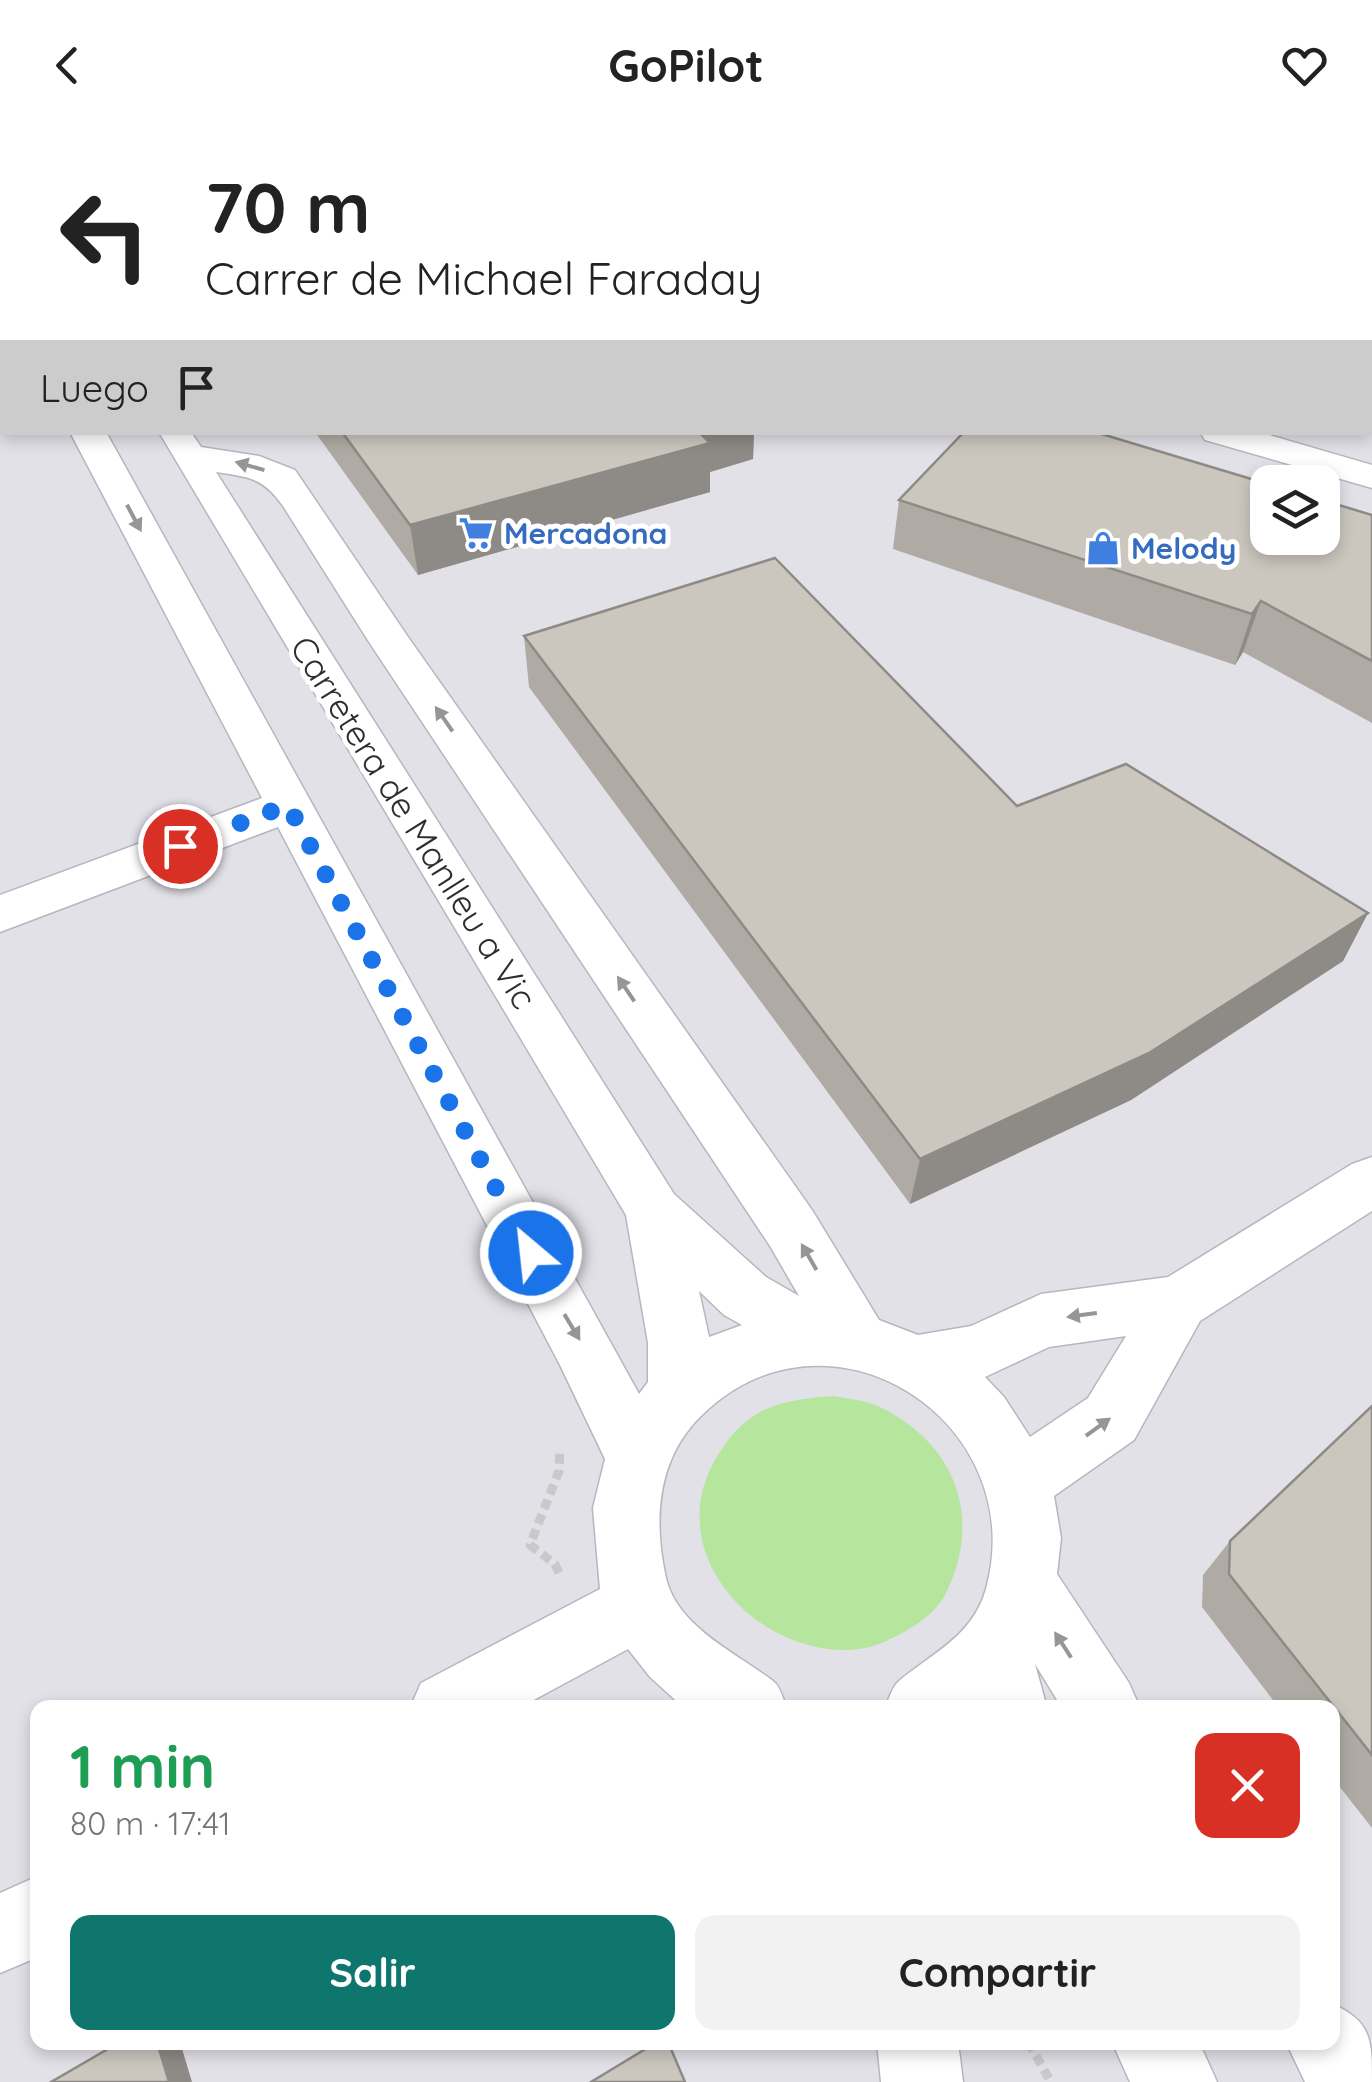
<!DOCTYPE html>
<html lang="es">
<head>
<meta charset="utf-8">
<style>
	:root { --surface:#fff; --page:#f2f2f2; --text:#222; --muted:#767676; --accent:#0f766e }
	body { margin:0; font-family:Quicksand,sans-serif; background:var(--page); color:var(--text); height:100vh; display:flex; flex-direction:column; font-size:38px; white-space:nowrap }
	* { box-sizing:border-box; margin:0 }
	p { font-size:32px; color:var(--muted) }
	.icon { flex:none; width:55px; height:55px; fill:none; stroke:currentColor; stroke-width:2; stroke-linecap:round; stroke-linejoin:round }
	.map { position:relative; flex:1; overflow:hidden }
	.drawer { position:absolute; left:30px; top:1570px; width:1310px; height:350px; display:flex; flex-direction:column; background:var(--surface); border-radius:20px; box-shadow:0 5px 15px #0003 }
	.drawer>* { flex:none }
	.hud { position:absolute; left:0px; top:0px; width:1372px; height:305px; box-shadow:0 5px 15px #0003; background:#fff; color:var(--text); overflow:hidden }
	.buttons { position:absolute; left:1250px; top:335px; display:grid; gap:20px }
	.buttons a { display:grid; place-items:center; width:90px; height:90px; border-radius:20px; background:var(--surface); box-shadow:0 5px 15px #0003; font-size:50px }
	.pin { position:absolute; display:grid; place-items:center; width:85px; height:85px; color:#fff; margin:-42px; border:5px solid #fff; border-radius:50%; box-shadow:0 2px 10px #0007 }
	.me { position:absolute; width:110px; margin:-55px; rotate:332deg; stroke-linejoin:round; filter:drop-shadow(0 0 8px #0008) }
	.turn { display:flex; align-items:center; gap:35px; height:210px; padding:0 40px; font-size:45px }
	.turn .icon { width:130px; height:130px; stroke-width:2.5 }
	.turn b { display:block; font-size:70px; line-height:85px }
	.then { display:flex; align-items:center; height:95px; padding:0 40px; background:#0003; gap:20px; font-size:38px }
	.round { display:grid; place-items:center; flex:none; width:105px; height:105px; border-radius:20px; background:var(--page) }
	.summary { display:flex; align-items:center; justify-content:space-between; height:170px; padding:0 40px }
	h1 { font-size:60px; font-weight:700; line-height:75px; color:#1e9e55 }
	.button { display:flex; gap:20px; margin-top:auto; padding:20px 40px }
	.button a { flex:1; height:115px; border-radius:20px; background:var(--accent); color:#fff; font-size:40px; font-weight:700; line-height:115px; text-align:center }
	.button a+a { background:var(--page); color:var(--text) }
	header { display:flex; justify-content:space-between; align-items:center; height:130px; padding:0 40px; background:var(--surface); font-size:45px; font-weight:700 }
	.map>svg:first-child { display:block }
	.industrial { fill:#e3e1e8; fill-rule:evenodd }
	.green { fill:#b6e59e }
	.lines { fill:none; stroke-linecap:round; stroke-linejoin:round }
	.minor-casing { stroke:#b4b7c1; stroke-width:3 }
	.path-far1 { stroke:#c9c9c9; stroke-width:4; stroke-dasharray:4 2.5; stroke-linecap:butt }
	.path { stroke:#c9c9c9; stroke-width:9; stroke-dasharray:10 6; stroke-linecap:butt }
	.minor { fill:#fff; fill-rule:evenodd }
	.wall { fill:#afaba4 }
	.shaded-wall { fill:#8e8b86 }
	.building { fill:#cbc7bf; stroke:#8e8b86; stroke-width:2.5 }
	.oneway { fill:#969696 }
	.route { stroke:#1a73e8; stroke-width:18; stroke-dasharray:0 32.4 }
	.labels { text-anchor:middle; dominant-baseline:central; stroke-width:10; stroke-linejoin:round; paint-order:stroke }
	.far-shop-label { font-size:30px; font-weight:bold; fill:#366cbe; stroke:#fff; text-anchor:start }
	.street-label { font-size:35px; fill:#2e2e2e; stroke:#fff }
</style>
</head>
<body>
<header><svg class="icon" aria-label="back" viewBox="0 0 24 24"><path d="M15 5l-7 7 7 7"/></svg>GoPilot<svg class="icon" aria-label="heart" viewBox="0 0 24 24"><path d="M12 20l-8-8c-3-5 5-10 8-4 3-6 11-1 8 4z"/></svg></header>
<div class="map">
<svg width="1372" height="1952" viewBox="0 0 1372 1952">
	<rect width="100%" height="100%" fill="#efe9e1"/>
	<path class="industrial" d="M0,0l284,2h-282v300h1368v-300h-1053l1055,-2v1952h-1372zM1268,352h54v56h-54zM38,1578h1294v334h-1294z"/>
	<path class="green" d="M834,1266c14,3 31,4 44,10 78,37 106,112 67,189 -12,22 -37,36 -59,46 -23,11 -49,11 -74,5 -83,-20 -145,-111 -94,-191 11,-18 24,-33 42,-43 24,-12 48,-14 74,-16z"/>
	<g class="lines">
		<g class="minor-casing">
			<g id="minor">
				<polygon points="150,0 186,0 187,2 152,2"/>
				<polygon points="236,0 272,0 273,2 238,2"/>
				<polygon points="0,13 2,14 2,35 0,34"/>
				<polygon points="0,130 2,131 2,155 0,154"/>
				<path d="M70,302h36l533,962 9,-12v-39l-22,-128 -467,-783h32l10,15 58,9 36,14 113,167 404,573 67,110 39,15 53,-9 70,-32 127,-17 184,-113 20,-7v54l-172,110 -66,119 -80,56 7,42 -4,36 72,109 11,25h-78l-27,-44 12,44h-162c4,-9 7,-21 14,-27 33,-28 74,-45 87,-92 46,-168 -157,-299 -285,-173 -44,43 -48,104 -35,162 11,49 72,76 107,103 7,5 10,18 14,27h-103l-34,-31 -22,-28 -109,59h-109l11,-25 179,-94 -7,-81 12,-49 -45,-94 -282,-538 -278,105v-37l262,-97zM216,342c34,5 47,6 67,34l86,136 401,604 29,50 -33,-19 -92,-83zM699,1161l25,24 18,10 -33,12zM1126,1206l-38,62 -58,39 -26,-40 -19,-20 64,-30z"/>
				<polygon points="1200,302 1259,302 1372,335 1372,358 1205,310"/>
				<polygon points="38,1746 38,1827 0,1843 0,1763"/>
				<path d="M1332,1874c40,17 40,37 40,78h-67l-19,-40h46z"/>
				<polygon points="877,1912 958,1912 963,1952 881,1952"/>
				<polygon points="1112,1912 1199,1912 1217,1952 1130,1952"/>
			</g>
		</g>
		<polyline class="path-far1" points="0,87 2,91"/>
		<g class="path">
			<polyline points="559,1443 555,1434 530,1415 559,1341 560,1319"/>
			<polyline points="1028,1912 1051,1952"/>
		</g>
		<use href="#minor" class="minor"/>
	</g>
	<g class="wall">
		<polygon points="438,0 901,0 911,2 438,2"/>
		<polygon points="1372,0 1372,51 1370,50 1370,2 1018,2"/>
		<polygon points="1372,165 1372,301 1370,300 1370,168"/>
		<polygon points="315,302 754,302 753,329 710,342 710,362 418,445"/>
		<polygon points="899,370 1372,385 1372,593 1243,522 1235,535 893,419"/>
		<polygon points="524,506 1017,676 1368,783 1343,831 1131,970 910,1074 529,557"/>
		<polygon points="1372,1276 1372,1698 1332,1647 1332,1578 1279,1578 1202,1477 1203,1445 1230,1411"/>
	</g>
	<g class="shaded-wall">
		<polygon points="694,302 754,302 753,329 710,342 710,362 418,445 410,395"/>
		<polygon points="1261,471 1243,522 1235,535 1252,484"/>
		<polygon points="1368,783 1343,831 1131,970 910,1074 920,1029"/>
		<polygon points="157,1912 180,1912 192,1952 169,1952"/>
	</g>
	<g class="building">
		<polygon points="551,0 901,0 911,2 561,2"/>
		<polygon points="1021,0 1372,0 1372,6 1370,5 1370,2 1338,1 1337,2 1018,2"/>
		<polygon points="1372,165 1372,245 1370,243 1370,168"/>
		<polygon points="342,302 699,302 710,313 410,395"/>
		<polygon points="964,302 1095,302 1268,354 1268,408 1322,408 1322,370 1372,385 1372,531 1261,471 1252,484 899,370"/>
		<polygon points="775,428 1017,676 1126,634 1368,783 1149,923 920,1029 524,506"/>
		<polygon points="1372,1276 1372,1625 1229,1444 1230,1411"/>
		<polygon points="120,1912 157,1912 169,1952 51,1952"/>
		<polygon points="657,1912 668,1912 685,1952 591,1952"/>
	</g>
	<defs><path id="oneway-solid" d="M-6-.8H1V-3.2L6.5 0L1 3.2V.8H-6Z" transform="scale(2.5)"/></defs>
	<g class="oneway">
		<use href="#oneway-solid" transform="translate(250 336) rotate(-164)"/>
		<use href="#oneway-solid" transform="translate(134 388) rotate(62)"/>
		<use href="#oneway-solid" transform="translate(444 589) rotate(-125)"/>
		<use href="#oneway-solid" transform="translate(626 859) rotate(-124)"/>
		<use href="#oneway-solid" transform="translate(809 1127) rotate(-120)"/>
		<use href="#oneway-solid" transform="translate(1082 1185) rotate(172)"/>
		<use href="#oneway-solid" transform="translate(572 1197) rotate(59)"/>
		<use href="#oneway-solid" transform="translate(1098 1297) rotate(-36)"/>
		<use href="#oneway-solid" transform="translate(1063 1515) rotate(-123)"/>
	</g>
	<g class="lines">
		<polyline class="route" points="180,716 288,675 531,1123"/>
	</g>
	<defs>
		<g id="supermarket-bare" transform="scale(2.7)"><path d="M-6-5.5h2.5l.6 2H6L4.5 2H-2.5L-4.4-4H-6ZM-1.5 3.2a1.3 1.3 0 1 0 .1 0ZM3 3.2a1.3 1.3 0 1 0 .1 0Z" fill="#3f7fe0" stroke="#fff" stroke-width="2.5" paint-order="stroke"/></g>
		<g id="shop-bare" transform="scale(2.7)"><path d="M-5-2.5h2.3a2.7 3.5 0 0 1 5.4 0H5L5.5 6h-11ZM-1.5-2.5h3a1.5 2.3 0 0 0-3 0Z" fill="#3f7fe0" stroke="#fff" stroke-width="2.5" paint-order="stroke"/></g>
	</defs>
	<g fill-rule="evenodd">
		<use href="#supermarket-bare" x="476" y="403"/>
		<use href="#shop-bare" x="1103" y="418"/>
	</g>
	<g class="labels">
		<g class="far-shop-label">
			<text x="504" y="403">Mercadona</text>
			<text x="1131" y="418">Melody</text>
		</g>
		<g class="street-label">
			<text transform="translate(414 692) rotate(58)">Carretera de Manlleu a Vic</text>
		</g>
	</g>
</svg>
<div class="buttons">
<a><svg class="icon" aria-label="layers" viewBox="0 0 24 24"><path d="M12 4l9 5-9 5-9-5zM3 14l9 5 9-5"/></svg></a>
</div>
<div class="pin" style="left:180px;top:716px;background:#d93025"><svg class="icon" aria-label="arrive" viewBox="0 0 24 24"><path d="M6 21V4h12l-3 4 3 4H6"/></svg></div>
<svg class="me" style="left:531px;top:1123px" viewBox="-20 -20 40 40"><circle r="17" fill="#1a73e8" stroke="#fff" stroke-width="3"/><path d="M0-11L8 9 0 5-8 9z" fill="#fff"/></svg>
<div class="hud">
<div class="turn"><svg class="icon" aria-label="left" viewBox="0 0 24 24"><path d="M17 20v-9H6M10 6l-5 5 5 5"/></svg><div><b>70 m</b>Carrer de Michael Faraday</div></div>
<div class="then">Luego<svg class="icon" aria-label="arrive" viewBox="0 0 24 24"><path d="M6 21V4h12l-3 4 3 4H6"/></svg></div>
</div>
<section class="drawer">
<div class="summary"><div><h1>1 min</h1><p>80 m · 17:41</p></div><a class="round" style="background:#d93025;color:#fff"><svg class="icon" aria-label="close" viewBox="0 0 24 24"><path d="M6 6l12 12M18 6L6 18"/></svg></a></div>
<div class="button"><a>Salir</a><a>Compartir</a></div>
</section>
</div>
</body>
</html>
